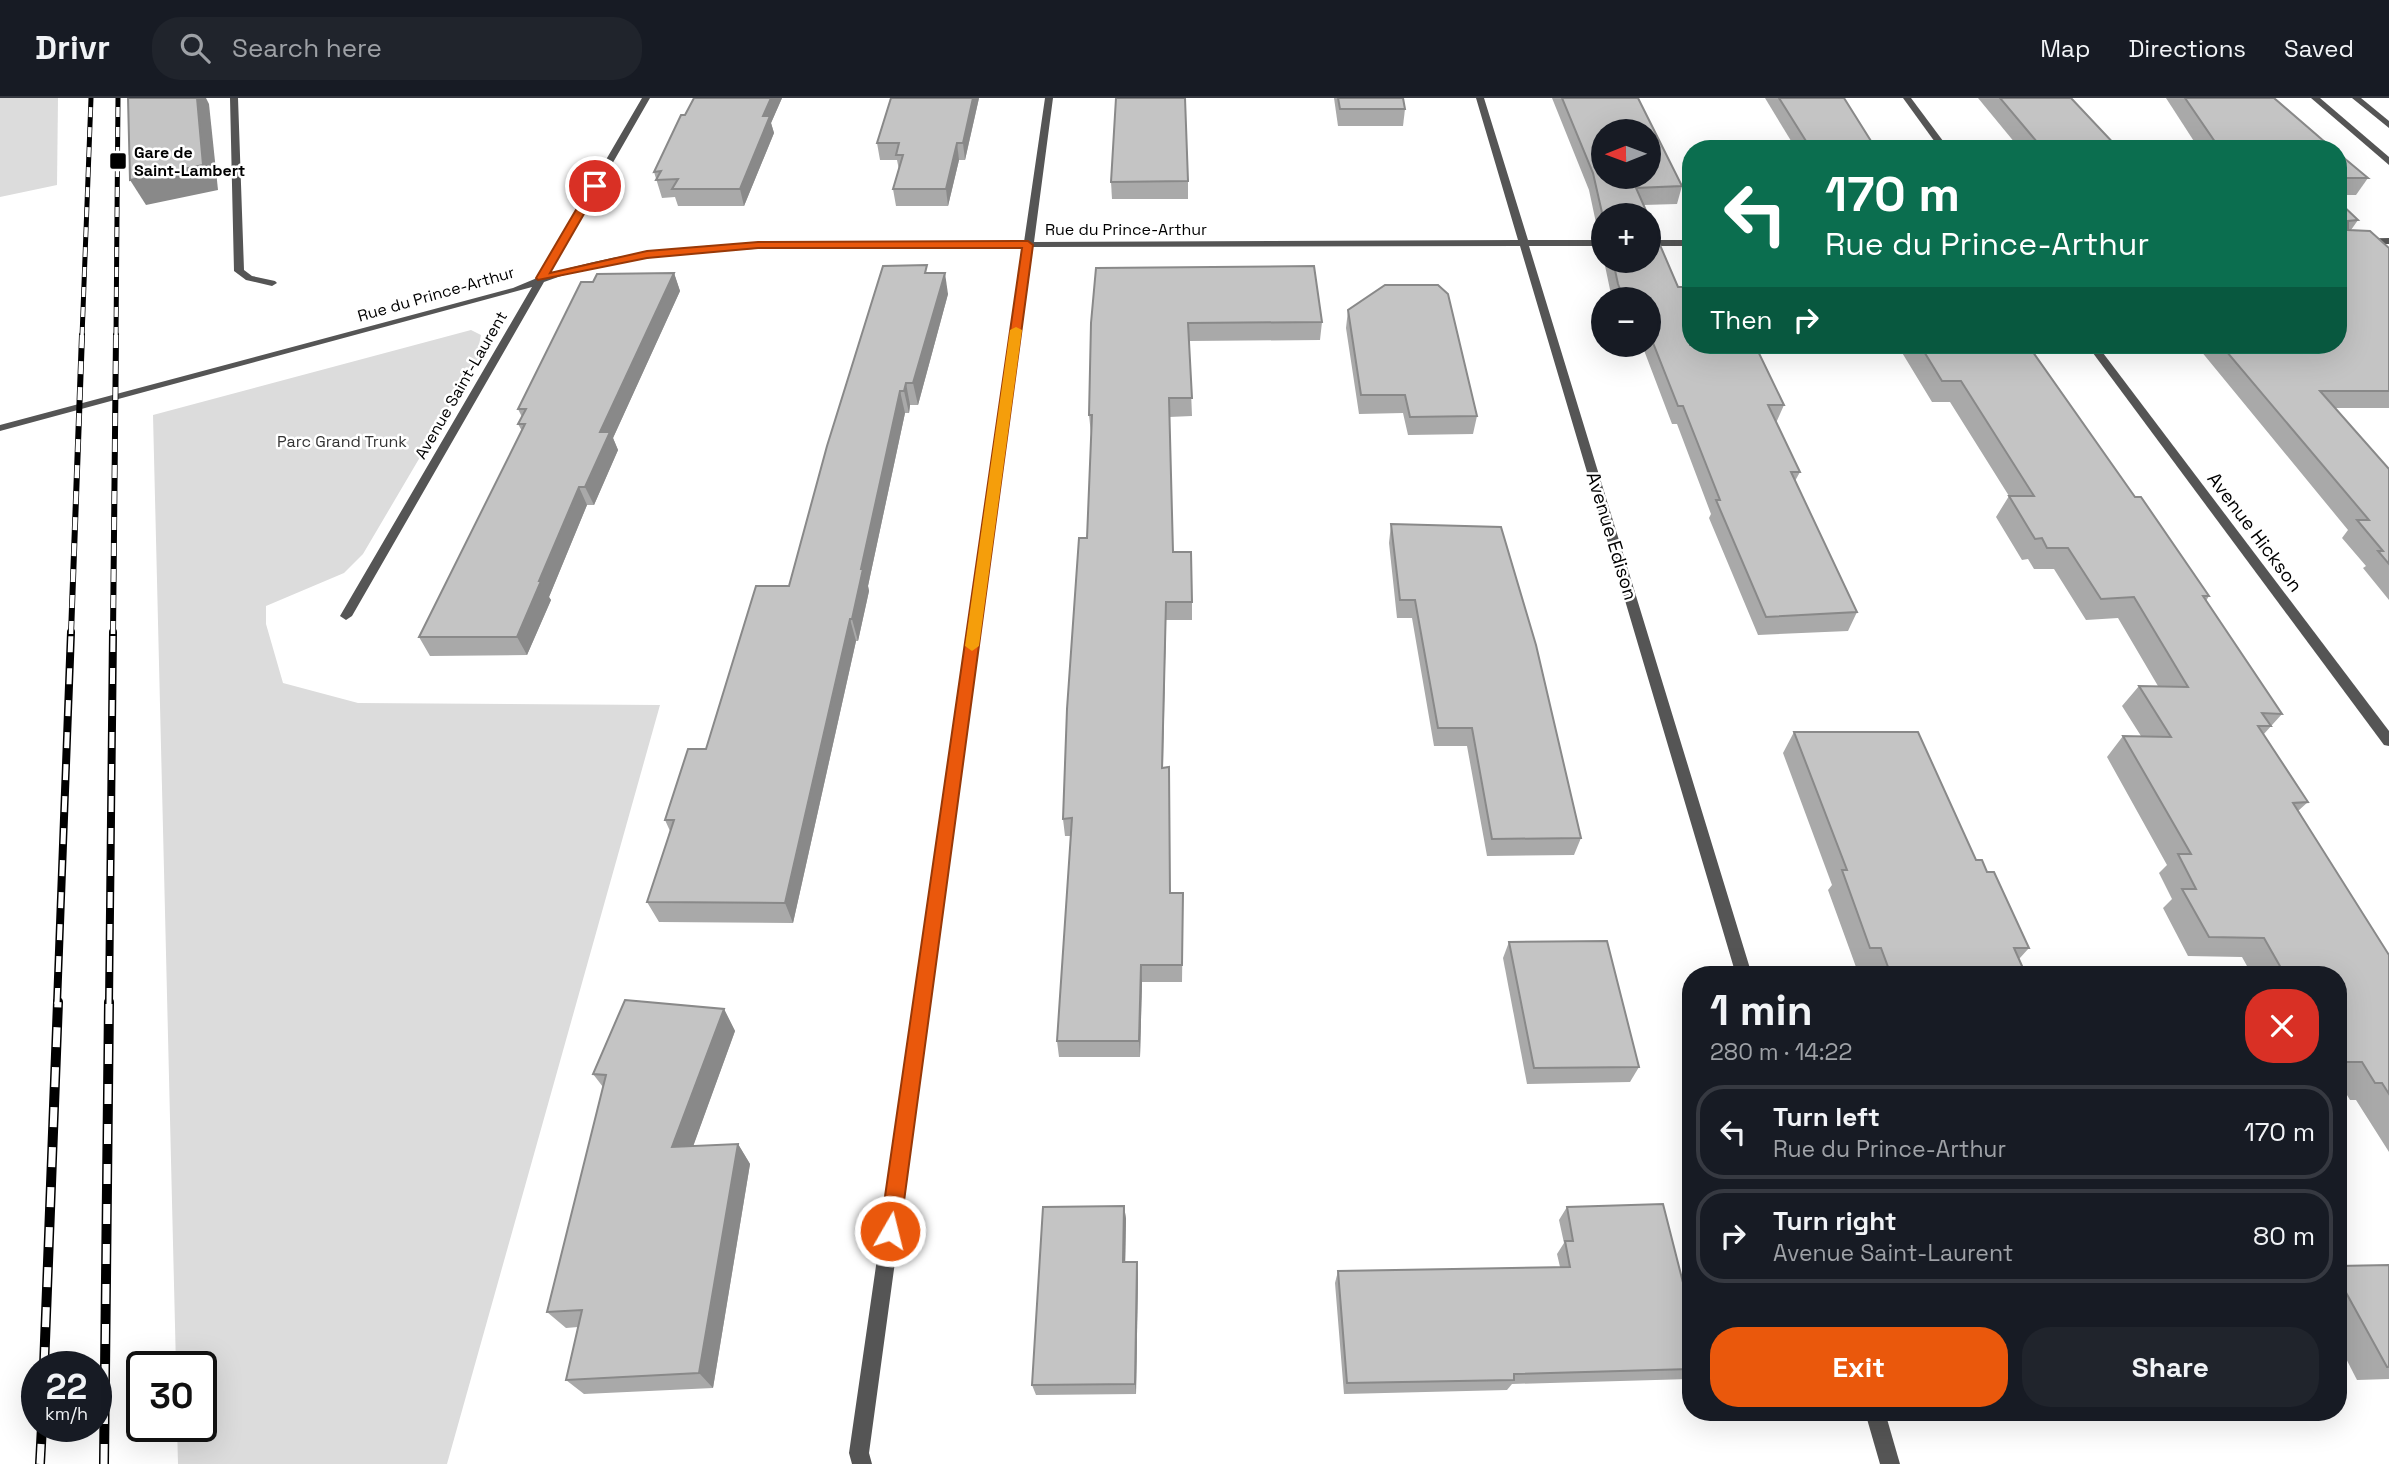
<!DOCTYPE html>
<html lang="en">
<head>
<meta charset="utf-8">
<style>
	:root { --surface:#171b24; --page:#20242c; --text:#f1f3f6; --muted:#9ea1a6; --line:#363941; --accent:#ea580c }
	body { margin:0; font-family:"Space Grotesk",sans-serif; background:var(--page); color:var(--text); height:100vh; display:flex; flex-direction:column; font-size:26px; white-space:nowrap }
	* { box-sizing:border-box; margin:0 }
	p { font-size:23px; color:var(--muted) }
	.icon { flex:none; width:38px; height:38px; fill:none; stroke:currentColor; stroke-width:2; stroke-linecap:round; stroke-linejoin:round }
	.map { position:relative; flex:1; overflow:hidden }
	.details { position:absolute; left:1682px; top:868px; width:665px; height:455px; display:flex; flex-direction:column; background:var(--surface); border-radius:28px; box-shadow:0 7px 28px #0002 }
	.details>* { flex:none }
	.banner { position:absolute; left:1682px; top:42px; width:665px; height:214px; border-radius:28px; box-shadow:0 7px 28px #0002; background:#0b6e4f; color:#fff; overflow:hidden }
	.needle { width:46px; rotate:269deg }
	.controls { position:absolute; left:1591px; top:21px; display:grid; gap:14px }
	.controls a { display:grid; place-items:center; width:70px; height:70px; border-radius:50%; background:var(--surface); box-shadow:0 7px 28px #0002; font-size:35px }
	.speed { position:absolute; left:21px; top:1253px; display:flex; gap:14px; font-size:35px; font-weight:700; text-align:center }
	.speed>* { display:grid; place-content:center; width:91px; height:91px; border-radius:50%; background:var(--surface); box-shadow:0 7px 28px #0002; line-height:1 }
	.speed small { font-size:18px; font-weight:400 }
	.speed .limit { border:4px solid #111; border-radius:10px; background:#fff; color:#111 }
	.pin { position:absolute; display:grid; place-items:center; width:60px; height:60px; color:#fff; margin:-30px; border:4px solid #fff; border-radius:50%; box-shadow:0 2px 7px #0007 }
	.me { position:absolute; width:77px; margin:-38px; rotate:8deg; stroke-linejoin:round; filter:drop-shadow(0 0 5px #0008) }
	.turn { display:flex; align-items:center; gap:24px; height:147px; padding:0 28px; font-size:32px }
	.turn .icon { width:91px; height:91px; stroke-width:2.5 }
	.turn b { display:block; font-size:49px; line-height:60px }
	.then { display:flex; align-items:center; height:66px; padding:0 28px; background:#0003; gap:14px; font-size:26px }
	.round { display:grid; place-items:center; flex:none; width:74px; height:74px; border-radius:28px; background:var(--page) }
	.head { display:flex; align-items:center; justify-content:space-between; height:119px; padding:0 28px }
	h1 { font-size:42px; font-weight:600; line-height:52px }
	.primary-button { display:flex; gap:14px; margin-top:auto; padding:14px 28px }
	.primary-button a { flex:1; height:80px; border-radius:28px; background:var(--accent); color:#fff; font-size:28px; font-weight:600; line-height:80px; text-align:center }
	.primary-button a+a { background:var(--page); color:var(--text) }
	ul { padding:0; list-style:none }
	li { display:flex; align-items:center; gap:21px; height:94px; margin:0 14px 10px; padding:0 14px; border:4px solid var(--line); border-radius:28px }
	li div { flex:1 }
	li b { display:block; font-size:26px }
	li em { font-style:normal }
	header { display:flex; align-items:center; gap:42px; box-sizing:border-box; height:98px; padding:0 35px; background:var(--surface); border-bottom:2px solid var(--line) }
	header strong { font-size:33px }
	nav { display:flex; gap:38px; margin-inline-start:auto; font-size:24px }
	.search { width:490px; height:63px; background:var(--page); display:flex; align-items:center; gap:18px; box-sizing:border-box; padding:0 24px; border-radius:28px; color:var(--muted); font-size:26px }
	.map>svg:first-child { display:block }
	.green { fill:#dcdcdc }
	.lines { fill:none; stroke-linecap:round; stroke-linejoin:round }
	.service { fill:#555; fill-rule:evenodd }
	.minor { fill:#555; fill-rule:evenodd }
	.rail-far3-casing { stroke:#000; stroke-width:5 }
	.rail-far2-casing { stroke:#000; stroke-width:6 }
	.rail-far1-casing { stroke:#000; stroke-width:8 }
	.rail-casing { stroke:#000; stroke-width:10 }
	.rail-far3 { stroke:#fff; stroke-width:3.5; stroke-dasharray:10; stroke-linecap:butt }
	.rail-far2 { stroke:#fff; stroke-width:4.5; stroke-dasharray:13; stroke-linecap:butt }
	.rail-far1 { stroke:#fff; stroke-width:5; stroke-dasharray:16; stroke-linecap:butt }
	.rail { stroke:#fff; stroke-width:7; stroke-dasharray:20; stroke-linecap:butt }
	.wall { fill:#a9a9a9 }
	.shaded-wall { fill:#898989 }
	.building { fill:#c4c4c4; stroke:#898989; stroke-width:2; fill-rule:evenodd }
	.route { fill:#ea580c; stroke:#983908; stroke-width:2 }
	.slow { fill:#f59e0b }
	.poi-dot { fill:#000; stroke:#fff; stroke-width:2.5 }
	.labels { text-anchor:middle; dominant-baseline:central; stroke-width:5; stroke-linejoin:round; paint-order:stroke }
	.far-poi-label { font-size:16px; font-weight:bold; fill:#000; stroke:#fff; text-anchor:start }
	.far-street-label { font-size:16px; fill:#000; stroke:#fff }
	.far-park-label { font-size:16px; fill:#333; stroke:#fff }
	.street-label { font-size:19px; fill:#000; stroke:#fff }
</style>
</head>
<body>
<header>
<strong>Drivr</strong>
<div class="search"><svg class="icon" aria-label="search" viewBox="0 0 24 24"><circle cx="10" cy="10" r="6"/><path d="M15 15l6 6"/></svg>Search here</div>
<nav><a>Map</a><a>Directions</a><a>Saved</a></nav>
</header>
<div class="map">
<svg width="2389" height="1366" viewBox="0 0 2389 1366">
	<rect width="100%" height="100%" fill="#fff"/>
	<g class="green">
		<polygon points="0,0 58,0 57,87 0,99"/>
		<polygon points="471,232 481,237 479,247 486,247 363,456 344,475 266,508 266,526 283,585 358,605 660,607 447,1366 178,1366 177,1328 201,1328 201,1269 176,1269 153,317"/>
	</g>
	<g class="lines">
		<polygon class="service" points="230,0 238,0 244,172 252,178 275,183 277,185 272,188 246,182 234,173"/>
		<g class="minor">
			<path d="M642,0h8l-101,176c95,-30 196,-32 295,-32 60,0 120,0 180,0l21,-144h8l-19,144 484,-2 -42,-142h8l44,142h75v6h-74l223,729h-16l-216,-729 -487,1 -164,1206 3,11h-20l-3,-11 174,-1206c-112,0 -225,-4 -337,7 -48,5 -97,11 -142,28l-192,334 -6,4 -6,-4 192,-329 -532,144v-6l513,-137 24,-10z"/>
			<polygon points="1903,0 1911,0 1949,51 1940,51"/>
			<polygon points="2311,0 2320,0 2389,59 2389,67"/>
			<polygon points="2352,0 2361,0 2389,23 2389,30"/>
			<polygon points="2389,140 2389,146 2338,147 2338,141"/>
			<rect x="1648" y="142" width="42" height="6"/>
			<polygon points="2087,247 2097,247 2389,633 2389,648 2384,647"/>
			<polygon points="1865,1314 1885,1314 1900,1366 1880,1366"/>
		</g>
		<g class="rail-far3-casing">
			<g id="rail-far3">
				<polyline points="82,239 91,0"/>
				<polyline points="116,239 118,0"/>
			</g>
		</g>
		<g class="rail-far2-casing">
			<g id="rail-far2">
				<polyline points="71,536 82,237"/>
				<polyline points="113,536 116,237"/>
			</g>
		</g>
		<g class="rail-far1-casing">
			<g id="rail-far1">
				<polyline points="57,906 71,534"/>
				<polyline points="109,906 113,534"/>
			</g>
		</g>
		<g class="rail-casing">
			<g id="rail">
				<polyline points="44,1269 58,904"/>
				<polyline points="40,1366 42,1328"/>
				<polyline points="104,1366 109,904"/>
			</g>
		</g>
		<use href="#rail-far3" class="rail-far3"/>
		<use href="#rail-far2" class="rail-far2"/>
		<use href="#rail-far1" class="rail-far1"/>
		<use href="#rail" class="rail"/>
	</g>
	<g class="wall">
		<polygon points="694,0 782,0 771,25 774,35 744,108 678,108 675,99 662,100 654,74"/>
		<polygon points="891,0 979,0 965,62 959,62 948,108 896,108 893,91 899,72 897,62 880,62 877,45"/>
		<polygon points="1334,0 1403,0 1405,11 1403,28 1338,28"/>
		<polygon points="1552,0 1638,0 1682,88 1677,106 1643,107 1603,117 1603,141 1599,139 1589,92"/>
		<polygon points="1765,0 1844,0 1876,51 1796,51"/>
		<polygon points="1978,0 2071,0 2119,51 2020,51"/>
		<polygon points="2166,0 2274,0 2333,51 2199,51"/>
		<polygon points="2338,55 2368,80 2356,97 2338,97"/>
		<polygon points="1188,83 1188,101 1112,101 1111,84"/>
		<polygon points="2338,103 2358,122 2351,132 2389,150 2389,310 2335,310 2389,372 2389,502 2363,470 2366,468 2342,440 2348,432 2196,247 2338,247"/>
		<polygon points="1651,132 1678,189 1784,307 1776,325 1800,374 1795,383 1857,514 1848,533 1758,537 1709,420 1711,416 1677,326 1672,326 1642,247 1648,247 1648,201 1612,201 1604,163 1648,163"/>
		<polygon points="674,175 680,193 613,340 618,352 594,407 587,407 549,499 551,502 527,557 430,558 419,539 522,333 518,326 522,319 518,311 593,184"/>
		<polygon points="928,175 948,196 918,307 910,307 909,315 905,315 868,488 869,493 858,543 856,543 793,825 659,824 647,804 670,733 665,722 706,651 789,488"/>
		<polygon points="1348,212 1477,318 1473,336 1408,337 1403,315 1359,316 1346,230"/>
		<polygon points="1322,224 1320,242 1189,243 1192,318 1169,319 1173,454 1192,504 1192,522 1166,522 1163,670 1170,795 1183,811 1182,884 1142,884 1140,959 1059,959 1057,943 1071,738 1065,738 1063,721 1087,440 1091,336 1089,317 1091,225"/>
		<polygon points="1873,247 2028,247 2135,399 2209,498 2206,503 2282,616 2263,637 2308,704 2298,713 2389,857 2389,1054 2356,1002 2350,1002 2338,982 2338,877 2252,877 2242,859 2188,858 2163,810 2172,801 2159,775 2167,767 2107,659 2123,638 2141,638 2122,608 2139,588 2158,588 2118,520 2086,522 2054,471 2034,471 2028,461 2022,462 1996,419 2009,398 1950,304 1932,304 1898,248 1874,248"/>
		<polygon points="1391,426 1581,740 1574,757 1487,758 1467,648 1434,648 1412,520 1397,520 1389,445"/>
		<polygon points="1794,634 1976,762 1987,774 2029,850 2019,861 2026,877 1869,877 1866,869 1856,869 1828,792 1832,787 1783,655"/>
		<polygon points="1509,844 1639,969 1630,984 1527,986 1503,860"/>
		<polygon points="724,911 735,933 693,1048 738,1046 750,1066 713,1290 584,1296 566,1282 578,1229 566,1230 547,1214 603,989 593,976"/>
		<polygon points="1124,1108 1126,1121 1125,1164 1137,1164 1138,1176 1136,1296 1036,1297 1032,1287"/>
		<polygon points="1567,1109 1690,1212 1690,1281 1512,1286 1507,1292 1344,1296 1335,1185 1338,1173 1560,1169 1557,1156 1564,1145 1559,1122"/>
		<polygon points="2389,1167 2389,1281 2357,1282 2338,1245 2338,1168"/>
	</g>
	<g class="shaded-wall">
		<polygon points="197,0 206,0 209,6 218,92 146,107 130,82"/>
		<polygon points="771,0 782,0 771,25 774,35 744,108 740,91 763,18"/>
		<polygon points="973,0 979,0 965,62 963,45"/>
		<polygon points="957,45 959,62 948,108 946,91"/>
		<polygon points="674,175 680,193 613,340 618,352 594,407 585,389 600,334"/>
		<polygon points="945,175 948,196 918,307 913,285"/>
		<polygon points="906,285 910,307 909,315 904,293"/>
		<polygon points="900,293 905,315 868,488 869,493 858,543 852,521 861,471"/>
		<polygon points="579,389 587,407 549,499 551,502 527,557 517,539 539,483"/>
		<polygon points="1166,504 1166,522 1162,687 1162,670"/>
		<polygon points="850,521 856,543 793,825 785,805"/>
		<polygon points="1141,867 1142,884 1140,959 1139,943"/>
		<polygon points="724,911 735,933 686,1068 672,1049"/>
		<polygon points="738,1046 750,1066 713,1290 699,1275"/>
		<polygon points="1124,1108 1126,1121 1125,1177 1123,1164"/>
		<polygon points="1137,1164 1138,1176 1136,1296 1135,1286"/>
	</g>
	<g class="building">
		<polygon points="128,0 197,0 203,67 130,82"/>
		<polygon points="694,0 771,0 763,18 770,18 740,91 672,91 678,81 656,82 661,73 654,74 681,17 685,17"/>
		<polygon points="891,0 973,0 963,45 957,45 946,91 893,91 903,57 896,57 899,45 877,45"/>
		<polygon points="1116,0 1185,0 1188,83 1111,84"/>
		<polygon points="1338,0 1403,0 1405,11 1340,11"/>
		<path d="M1562,0h76l44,88 -46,2 12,27h-45v2l-10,-44zM1603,33h45v46h-45z"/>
		<polygon points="1779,0 1844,0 1876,51 1811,51"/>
		<polygon points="2000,0 2071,0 2119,51 2043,51"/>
		<polygon points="2185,0 2274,0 2333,51 2220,51"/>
		<polygon points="2338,55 2368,80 2338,80"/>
		<polygon points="2338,103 2358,122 2348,123 2348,132 2370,133 2389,150 2389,293 2320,293 2389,371 2389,466 2378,453 2383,453 2357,422 2369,422 2221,247 2338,247"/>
		<polygon points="1648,119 1650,124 1651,132 1654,133 1678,189 1690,189 1690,247 1755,247 1784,307 1768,307 1800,374 1791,374 1857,514 1766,519 1716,402 1720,402 1683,308 1678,308 1648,232 1648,201 1624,201 1618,186 1613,163 1648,163"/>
		<polygon points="927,167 925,175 945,175 913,285 906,285 904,293 900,293 861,471 863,471 852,521 850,521 785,805 647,804 674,722 665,722 688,651 706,651 756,488 789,488 827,348 883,168"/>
		<polygon points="1314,168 1322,224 1188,225 1192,300 1169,300 1173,454 1191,454 1192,504 1166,504 1162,670 1169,669 1170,795 1183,795 1182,867 1141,867 1139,943 1057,943 1072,720 1063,721 1067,611 1079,440 1087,440 1092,317 1089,317 1091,225 1096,170"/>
		<polygon points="674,175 600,334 610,334 585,389 579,389 539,483 541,483 517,539 419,539 525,326 518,326 526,311 518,311 581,184 593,184 597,176"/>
		<polygon points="1385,187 1438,187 1448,196 1477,318 1410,319 1405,297 1361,297 1348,212"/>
		<polygon points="1920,247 2028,247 2135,399 2141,399 2209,498 2203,498 2282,616 2262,615 2271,628 2258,628 2308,704 2293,705 2389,857 2389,996 2382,985 2375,985 2362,964 2338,964 2338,877 2285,877 2264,840 2209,839 2182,791 2196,791 2178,756 2191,756 2123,638 2171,639 2139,588 2188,589 2134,499 2101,501 2068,450 2047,450 2042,440 2035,441 2009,398 2034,398 1961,283 1942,283"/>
		<polygon points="1391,426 1501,429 1536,547 1581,740 1492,741 1472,630 1438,630 1415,502 1400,502"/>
		<polygon points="1794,634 1918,634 1976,762 1982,762 1987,774 1994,774 2029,850 2014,850 2026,877 1891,877 1881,850 1870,850 1842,772 1847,772"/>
		<polygon points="1607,843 1639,969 1534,970 1509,844"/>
		<polygon points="625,902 724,911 672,1049 738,1046 699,1275 566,1282 582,1212 547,1214 606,977 593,976"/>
		<polygon points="1663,1106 1690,1212 1690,1271 1514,1276 1514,1282 1347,1285 1338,1173 1570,1169 1565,1143 1573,1143 1567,1109"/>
		<polygon points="1124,1108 1123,1164 1137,1164 1135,1286 1032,1287 1043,1109"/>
		<polygon points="2389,1167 2389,1269 2387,1269 2338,1180 2338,1168"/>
	</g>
	<polygon class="route" points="595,85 600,88 550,175 647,153 758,144 1028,143 1033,147 900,1133 897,1141 890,1143 883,1141 880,1133 1022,150 758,150 647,160 538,182 536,180 590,88"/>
	<polygon class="slow" points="1016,229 1022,232 979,548 972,553 965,548 1010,232"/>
	<rect class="poi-dot" x="109" y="54" width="18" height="18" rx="3.5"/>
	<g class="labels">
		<g class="far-poi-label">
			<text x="134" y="54">Gare de<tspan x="134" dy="18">Saint-Lambert</tspan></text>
		</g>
		<g class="far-street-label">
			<text x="1126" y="131">Rue du Prince-Arthur</text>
			<text transform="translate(436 196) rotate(-16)">Rue du Prince-Arthur</text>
			<text transform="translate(461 287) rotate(-60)">Avenue Saint-Laurent</text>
		</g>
		<g class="far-park-label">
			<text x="342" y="343">Parc Grand Trunk</text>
		</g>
		<g class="street-label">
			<text transform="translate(2255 434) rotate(53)">Avenue Hickson</text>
			<text transform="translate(1612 438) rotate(73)">Avenue Edison</text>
		</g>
	</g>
</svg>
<div class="controls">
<a><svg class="needle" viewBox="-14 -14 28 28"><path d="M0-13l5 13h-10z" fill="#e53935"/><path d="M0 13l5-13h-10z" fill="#9ea1a6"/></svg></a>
<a>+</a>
<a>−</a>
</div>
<div class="speed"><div>22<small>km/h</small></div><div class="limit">30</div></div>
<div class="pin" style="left:595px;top:88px;background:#d93025"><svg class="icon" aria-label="arrive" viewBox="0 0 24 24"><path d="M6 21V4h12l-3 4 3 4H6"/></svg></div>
<svg class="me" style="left:890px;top:1133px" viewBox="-20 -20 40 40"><circle r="17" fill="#ea580c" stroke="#fff" stroke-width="3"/><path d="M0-11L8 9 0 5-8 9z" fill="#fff"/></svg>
<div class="banner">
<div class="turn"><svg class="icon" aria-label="left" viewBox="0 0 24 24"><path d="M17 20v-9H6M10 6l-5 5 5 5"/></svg><div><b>170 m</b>Rue du Prince-Arthur</div></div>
<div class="then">Then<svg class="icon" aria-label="right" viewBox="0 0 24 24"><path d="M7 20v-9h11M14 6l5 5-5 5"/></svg></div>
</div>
<section class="details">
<div class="head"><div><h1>1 min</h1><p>280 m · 14:22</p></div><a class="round" style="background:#d93025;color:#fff"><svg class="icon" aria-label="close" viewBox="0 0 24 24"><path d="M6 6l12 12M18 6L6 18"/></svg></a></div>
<ul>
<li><svg class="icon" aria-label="left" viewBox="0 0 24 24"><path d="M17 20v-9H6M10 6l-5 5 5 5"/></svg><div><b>Turn left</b><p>Rue du Prince-Arthur</p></div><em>170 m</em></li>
<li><svg class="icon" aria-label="right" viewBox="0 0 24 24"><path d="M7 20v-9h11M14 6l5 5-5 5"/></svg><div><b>Turn right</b><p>Avenue Saint-Laurent</p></div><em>80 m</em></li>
</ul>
<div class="primary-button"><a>Exit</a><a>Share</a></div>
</section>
</div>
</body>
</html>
